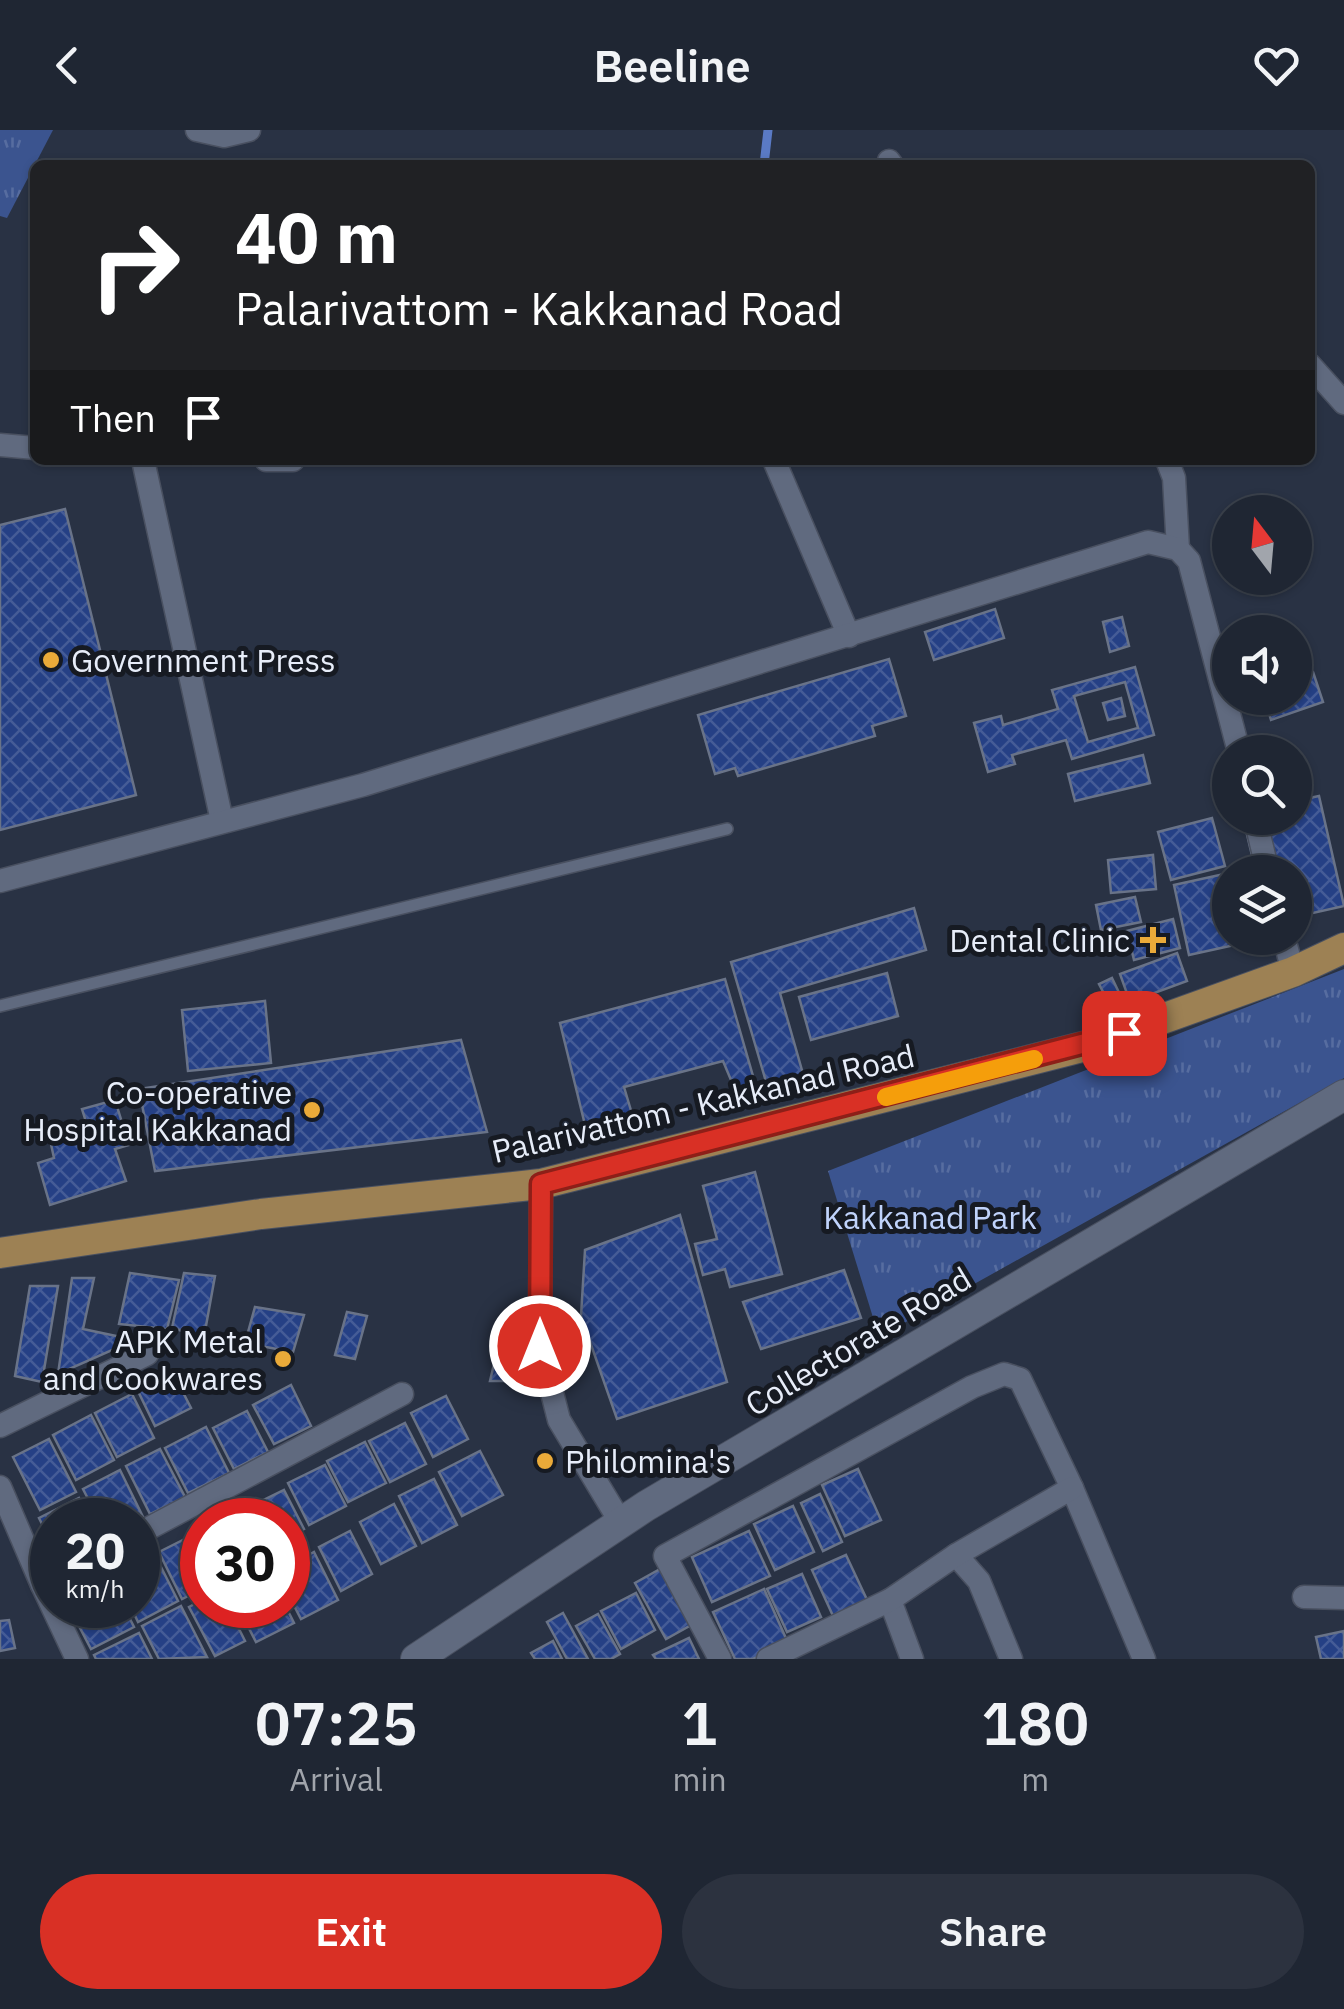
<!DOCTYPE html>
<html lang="en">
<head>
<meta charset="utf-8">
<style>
	:root { --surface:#1f2633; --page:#2c323f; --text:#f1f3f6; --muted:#a1a5ac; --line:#3c434e; --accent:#d93025 }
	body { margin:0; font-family:"IBM Plex Sans",sans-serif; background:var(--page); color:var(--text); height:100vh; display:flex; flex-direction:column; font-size:38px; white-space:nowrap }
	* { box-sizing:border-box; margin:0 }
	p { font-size:32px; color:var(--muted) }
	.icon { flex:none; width:55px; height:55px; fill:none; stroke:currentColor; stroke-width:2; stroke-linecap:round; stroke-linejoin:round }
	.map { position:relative; height:1529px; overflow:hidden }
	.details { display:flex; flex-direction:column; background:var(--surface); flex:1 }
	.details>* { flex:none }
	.banner { position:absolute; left:30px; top:30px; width:1285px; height:305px; border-radius:15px; box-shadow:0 2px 8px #0004,0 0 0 2px var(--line); background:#202124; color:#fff; overflow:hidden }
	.needle { width:65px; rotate:344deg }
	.tools { position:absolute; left:1212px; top:365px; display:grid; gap:20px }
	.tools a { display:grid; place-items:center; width:100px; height:100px; border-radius:50%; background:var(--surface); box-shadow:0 2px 8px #0004,0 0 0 2px var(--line); font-size:50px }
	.speed { position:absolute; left:30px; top:1368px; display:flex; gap:20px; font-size:50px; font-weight:700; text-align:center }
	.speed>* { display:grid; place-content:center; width:130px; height:130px; border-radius:50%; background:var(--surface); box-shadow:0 2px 8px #0004,0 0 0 2px var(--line); line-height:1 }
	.speed small { font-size:25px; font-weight:400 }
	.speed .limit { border:15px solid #d22; background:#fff; color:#111 }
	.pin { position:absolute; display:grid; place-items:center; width:85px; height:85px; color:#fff; margin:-42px; border-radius:20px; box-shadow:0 5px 15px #0006 }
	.me { position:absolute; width:110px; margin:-55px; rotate:0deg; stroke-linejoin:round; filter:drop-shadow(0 0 8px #0008) }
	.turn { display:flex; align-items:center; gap:35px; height:210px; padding:0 40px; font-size:45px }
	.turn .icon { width:130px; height:130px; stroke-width:2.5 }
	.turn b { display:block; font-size:70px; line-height:85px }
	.then { display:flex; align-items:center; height:95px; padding:0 40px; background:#0003; gap:20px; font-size:38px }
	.eta { display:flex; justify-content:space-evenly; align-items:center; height:170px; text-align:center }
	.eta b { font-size:60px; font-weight:600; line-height:70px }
	.button { display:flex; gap:20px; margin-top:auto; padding:20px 40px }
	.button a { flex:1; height:115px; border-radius:60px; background:var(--accent); color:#fff; font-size:40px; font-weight:600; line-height:115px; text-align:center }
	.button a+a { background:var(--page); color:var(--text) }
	header { display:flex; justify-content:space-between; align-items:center; height:130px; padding:0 40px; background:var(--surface); font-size:45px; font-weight:600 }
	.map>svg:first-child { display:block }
	.park { fill:url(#park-tufts) }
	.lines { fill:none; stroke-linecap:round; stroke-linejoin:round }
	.stream { stroke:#5a7ac5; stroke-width:9 }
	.building { fill:url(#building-cross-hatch); stroke:#697388; stroke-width:2.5; fill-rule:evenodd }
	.lane-casing { stroke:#495060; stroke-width:14 }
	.street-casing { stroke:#495060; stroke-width:25 }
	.secondary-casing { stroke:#495060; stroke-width:32 }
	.primary-casing { stroke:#495060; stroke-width:32 }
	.lane { stroke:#606a7f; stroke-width:11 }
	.street { stroke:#606a7f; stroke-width:22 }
	.secondary { stroke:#606a7f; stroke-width:30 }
	.primary { stroke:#9d8154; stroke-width:30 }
	.route-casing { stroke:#8d1f18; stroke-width:25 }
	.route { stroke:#d93025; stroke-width:18 }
	.slow { stroke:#f59e0b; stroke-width:18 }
	.poi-dot { fill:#eaaa39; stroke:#161a22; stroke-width:4 }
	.labels { text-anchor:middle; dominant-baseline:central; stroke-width:10; stroke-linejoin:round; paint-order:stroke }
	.poi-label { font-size:32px; fill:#e7edf9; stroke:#161a22; text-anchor:end }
	.street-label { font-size:32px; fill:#e7edf9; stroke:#161a22 }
	.park-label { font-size:32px; fill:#c0d3fb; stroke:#161a22 }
</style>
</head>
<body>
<header><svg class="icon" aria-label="back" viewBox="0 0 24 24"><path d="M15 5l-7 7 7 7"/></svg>Beeline<svg class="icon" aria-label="heart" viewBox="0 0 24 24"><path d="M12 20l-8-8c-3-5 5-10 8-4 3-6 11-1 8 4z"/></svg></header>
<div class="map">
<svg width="1344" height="1529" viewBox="0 0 1344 1529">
	<defs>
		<pattern id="park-tufts" width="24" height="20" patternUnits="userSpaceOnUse" patternTransform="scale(2.5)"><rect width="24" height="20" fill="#3b548f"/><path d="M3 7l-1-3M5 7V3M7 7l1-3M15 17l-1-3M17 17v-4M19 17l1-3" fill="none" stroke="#576da0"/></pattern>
		<pattern id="building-cross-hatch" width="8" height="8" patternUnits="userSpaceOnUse" patternTransform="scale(2.5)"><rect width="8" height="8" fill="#254085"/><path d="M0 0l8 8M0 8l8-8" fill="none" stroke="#455c97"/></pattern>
	</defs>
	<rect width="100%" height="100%" fill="#293244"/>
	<g class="park">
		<polygon points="0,0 53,0 7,88 0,86"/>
		<polygon points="1344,839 1344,948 879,1207 828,1041"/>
	</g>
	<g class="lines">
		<polyline class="stream" points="764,35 768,0"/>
	</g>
	<g class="building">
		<polygon points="65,379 136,665 0,700 0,395"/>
		<polygon points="995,479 1004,508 934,530 925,502"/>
		<polygon points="1122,487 1129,516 1110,522 1103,492"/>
		<polygon points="889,529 906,586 872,596 875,606 738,646 735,638 715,644 698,585"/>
		<path d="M1135,537l19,68 -82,24 -6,-19 -54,15 3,9 -27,8 -14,-49 27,-7 2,9 55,-16 -6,-19zM1125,552l13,46 -50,14 -14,-46z"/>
		<polygon points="1313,542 1323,572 1271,590 1264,568 1295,568 1295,548"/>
		<polygon points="1121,568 1125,586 1108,590 1103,573"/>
		<polygon points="1143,625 1150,653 1075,671 1068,644"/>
		<polygon points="1319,666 1344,776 1295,787 1295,742 1256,742 1243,688 1295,688 1295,671"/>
		<polygon points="1212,688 1225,736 1171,750 1158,702"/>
		<polygon points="1153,725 1156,759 1111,763 1108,730"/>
		<polygon points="1224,744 1230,808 1238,808 1239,814 1189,825 1174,755"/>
		<polygon points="1135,767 1141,792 1101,800 1096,775"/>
		<polygon points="914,778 926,820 780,863 805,951 769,962 731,832"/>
		<polygon points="1173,789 1180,818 1134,830 1127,801"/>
		<polygon points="1177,823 1187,851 1130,872 1120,844"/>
		<polygon points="887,843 898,886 811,910 799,867"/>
		<polygon points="1112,848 1124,873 1112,879 1099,854"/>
		<polygon points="725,849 757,960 736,962 723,931 624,957 635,994 587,1003 560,893"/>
		<polygon points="265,871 271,933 188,941 182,880"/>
		<polygon points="461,910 487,1002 155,1041 139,959"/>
		<polygon points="115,970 129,1015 115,1019 126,1051 50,1075 38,1033 54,1028 49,1005 87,995 82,979"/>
		<polygon points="755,1042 782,1144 730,1157 725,1139 703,1145 695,1114 717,1109 703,1056"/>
		<polygon points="680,1085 727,1252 617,1289 581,1186 585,1120"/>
		<polygon points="844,1140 861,1188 761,1219 743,1172"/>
		<polygon points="130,1143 179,1150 167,1199 119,1194"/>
		<polygon points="184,1143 215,1146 204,1207 172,1198"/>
		<polygon points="72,1148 94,1148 83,1199 135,1210 58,1244"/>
		<polygon points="30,1156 58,1156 42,1252 15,1246"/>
		<polygon points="255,1177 304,1185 293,1222 245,1213"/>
		<polygon points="347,1182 367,1186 355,1229 335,1225"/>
		<polygon points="504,1192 513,1195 507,1227 520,1242 513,1251 490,1251"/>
		<polygon points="172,1241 191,1278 155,1296 137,1259"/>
		<polygon points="291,1255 311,1296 274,1314 253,1275"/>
		<polygon points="132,1264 154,1308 117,1327 95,1283"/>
		<polygon points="446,1266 468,1309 433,1327 411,1283"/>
		<polygon points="247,1281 268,1322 234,1339 213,1298"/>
		<polygon points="91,1285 114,1330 76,1350 53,1305"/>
		<polygon points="405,1293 426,1334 390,1352 369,1311"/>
		<polygon points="206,1297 229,1343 188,1363 165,1318"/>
		<polygon points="49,1309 76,1362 40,1380 13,1327"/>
		<polygon points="365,1312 386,1353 348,1372 327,1331"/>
		<polygon points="160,1319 185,1367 150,1384 126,1336"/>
		<polygon points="480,1321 503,1365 462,1386 439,1342"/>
		<polygon points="325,1335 346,1376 309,1395 288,1353"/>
		<polygon points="858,1339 881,1390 845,1406 822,1355"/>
		<polygon points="120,1340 143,1387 99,1390 83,1359"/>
		<polygon points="434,1349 457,1395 422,1413 399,1366"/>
		<polygon points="284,1360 304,1399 288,1408 288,1390 251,1390 245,1379"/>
		<polygon points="820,1364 842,1412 823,1421 801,1373"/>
		<polygon points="79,1368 90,1390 52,1390 52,1414 39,1388"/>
		<polygon points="394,1374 416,1416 381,1434 360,1392"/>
		<polygon points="793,1376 814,1422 775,1440 754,1394"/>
		<polygon points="350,1401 372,1444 341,1461 319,1417"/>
		<polygon points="749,1401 770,1446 712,1472 692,1427"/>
		<polygon points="195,1404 202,1419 202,1459 182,1469 159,1422"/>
		<polygon points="314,1422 338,1470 301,1489 288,1464 288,1436"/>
		<polygon points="846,1425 868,1472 834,1488 812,1440"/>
		<polygon points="157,1429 178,1471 138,1492 130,1475 138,1475 138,1439"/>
		<polygon points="662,1438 693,1494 666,1509 635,1453"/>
		<polygon points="802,1444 821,1487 787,1502 767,1459"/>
		<polygon points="764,1459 788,1513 753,1529 735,1529 713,1482"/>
		<polygon points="636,1463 655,1500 621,1519 601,1481"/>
		<polygon points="202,1470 202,1475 227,1475 245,1511 215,1526 189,1477"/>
		<polygon points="68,1475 123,1475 134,1497 91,1519"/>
		<polygon points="237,1475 285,1475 294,1493 256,1512"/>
		<polygon points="181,1476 207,1527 159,1529 142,1496"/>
		<polygon points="563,1483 588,1529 567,1529 547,1492"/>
		<polygon points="598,1484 620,1524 611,1529 595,1529 576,1496"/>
		<polygon points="9,1490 15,1518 0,1521 0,1491"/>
		<polygon points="1344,1501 1344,1529 1321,1529 1316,1507"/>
		<polygon points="139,1503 152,1529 96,1529 94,1525"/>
		<polygon points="689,1508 699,1529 656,1529 653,1525"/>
		<polygon points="553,1511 562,1529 535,1529 531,1523"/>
	</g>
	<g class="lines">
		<g class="lane-casing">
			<polyline id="lane" points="0,876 727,699"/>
		</g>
		<g class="street-casing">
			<g id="street">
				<polyline points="197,0 224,6 249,0"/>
				<polyline points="889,31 892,35"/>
				<polyline points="1310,235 1344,273"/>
				<polyline points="0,315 35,318"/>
				<polyline points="143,330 222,691"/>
				<polyline points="266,330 293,330"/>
				<polyline points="774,330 849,506"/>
				<polyline points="1167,330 1174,348 1178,419"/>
				<polyline points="1255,688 1268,742"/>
				<polyline points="0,751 363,655 1148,412 1178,419 1189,431 1239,622"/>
				<polyline points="1284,808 1293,842"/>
				<polyline points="541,1054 540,1216 559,1290 621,1393"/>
				<polyline points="0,1296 147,1224"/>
				<polyline points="0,1357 42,1455"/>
				<polyline points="138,1404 402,1264"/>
				<polyline points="956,1425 979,1451 1011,1529"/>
				<polyline points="52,1449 42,1455 77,1529"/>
				<polyline points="1304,1467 1344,1468"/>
				<polyline points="890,1470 912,1529"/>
				<polyline points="720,1529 665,1426 972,1257 1004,1244 1020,1249 1072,1358 1144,1529"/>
				<polyline points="768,1529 890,1470 956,1425 1072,1358"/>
			</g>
		</g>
		<g class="secondary-casing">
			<polyline id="secondary" points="416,1529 646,1376 1344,965"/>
		</g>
		<g class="primary-casing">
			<polyline id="primary" points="0,1123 261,1084 541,1054 1090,915 1293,842 1344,818"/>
		</g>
		<use href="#lane" class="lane"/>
		<use href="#street" class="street"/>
		<use href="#secondary" class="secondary"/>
		<use href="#primary" class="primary"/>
	</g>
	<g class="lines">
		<g class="route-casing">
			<polyline id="route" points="540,1216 541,1054 1124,903"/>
		</g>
		<use href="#route" class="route"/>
		<polyline class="slow" points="886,967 1034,929"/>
	</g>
	<g class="poi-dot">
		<circle cx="51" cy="530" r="10"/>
		<path d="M1148 795h10v10h10v10h-10v10h-10v-10h-10v-10h10z"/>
		<circle cx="312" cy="980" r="10"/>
		<circle cx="283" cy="1229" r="10"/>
		<circle cx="545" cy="1331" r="10"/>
	</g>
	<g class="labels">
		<g class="poi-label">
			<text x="71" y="530" text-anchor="start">Government Press</text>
			<text x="1130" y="810">Dental Clinic</text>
			<text x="292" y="962">Co-operative<tspan x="292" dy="37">Hospital Kakkanad</tspan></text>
			<text x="263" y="1211">APK Metal<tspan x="263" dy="37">and Cookwares</tspan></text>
			<text x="565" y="1331" text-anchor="start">Philomina's</text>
		</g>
		<g class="street-label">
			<text transform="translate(703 973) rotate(-13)">Palarivattom - Kakkanad Road</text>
			<text transform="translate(858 1211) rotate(-31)">Collectorate Road</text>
		</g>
		<g class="park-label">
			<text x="930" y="1087">Kakkanad Park</text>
		</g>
	</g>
</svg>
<div class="tools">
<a><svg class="needle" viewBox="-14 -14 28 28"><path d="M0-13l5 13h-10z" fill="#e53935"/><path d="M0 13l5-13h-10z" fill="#a1a5ac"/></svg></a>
<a><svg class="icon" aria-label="sound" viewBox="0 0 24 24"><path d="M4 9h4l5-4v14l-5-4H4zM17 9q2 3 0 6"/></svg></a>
<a><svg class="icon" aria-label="search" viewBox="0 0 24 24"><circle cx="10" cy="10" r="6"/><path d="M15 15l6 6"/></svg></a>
<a><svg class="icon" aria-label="layers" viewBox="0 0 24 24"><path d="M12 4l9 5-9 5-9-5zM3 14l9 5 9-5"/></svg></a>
</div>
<div class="speed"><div>20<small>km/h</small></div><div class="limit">30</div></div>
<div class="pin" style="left:1124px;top:903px;background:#d93025"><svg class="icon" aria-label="arrive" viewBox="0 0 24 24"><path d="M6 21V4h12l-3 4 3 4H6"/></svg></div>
<svg class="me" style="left:540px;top:1216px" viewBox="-20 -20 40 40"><circle r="17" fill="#d93025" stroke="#fff" stroke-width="3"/><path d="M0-11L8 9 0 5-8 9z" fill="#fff"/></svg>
<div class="banner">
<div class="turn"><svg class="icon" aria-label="right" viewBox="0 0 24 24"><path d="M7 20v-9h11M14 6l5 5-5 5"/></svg><div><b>40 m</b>Palarivattom - Kakkanad Road</div></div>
<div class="then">Then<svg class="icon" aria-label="arrive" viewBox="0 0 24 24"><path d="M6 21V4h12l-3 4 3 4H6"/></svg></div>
</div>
</div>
<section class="details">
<div class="eta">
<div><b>07:25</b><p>Arrival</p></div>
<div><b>1</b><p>min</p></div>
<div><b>180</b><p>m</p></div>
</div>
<div class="button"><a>Exit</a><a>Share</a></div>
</section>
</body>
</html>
